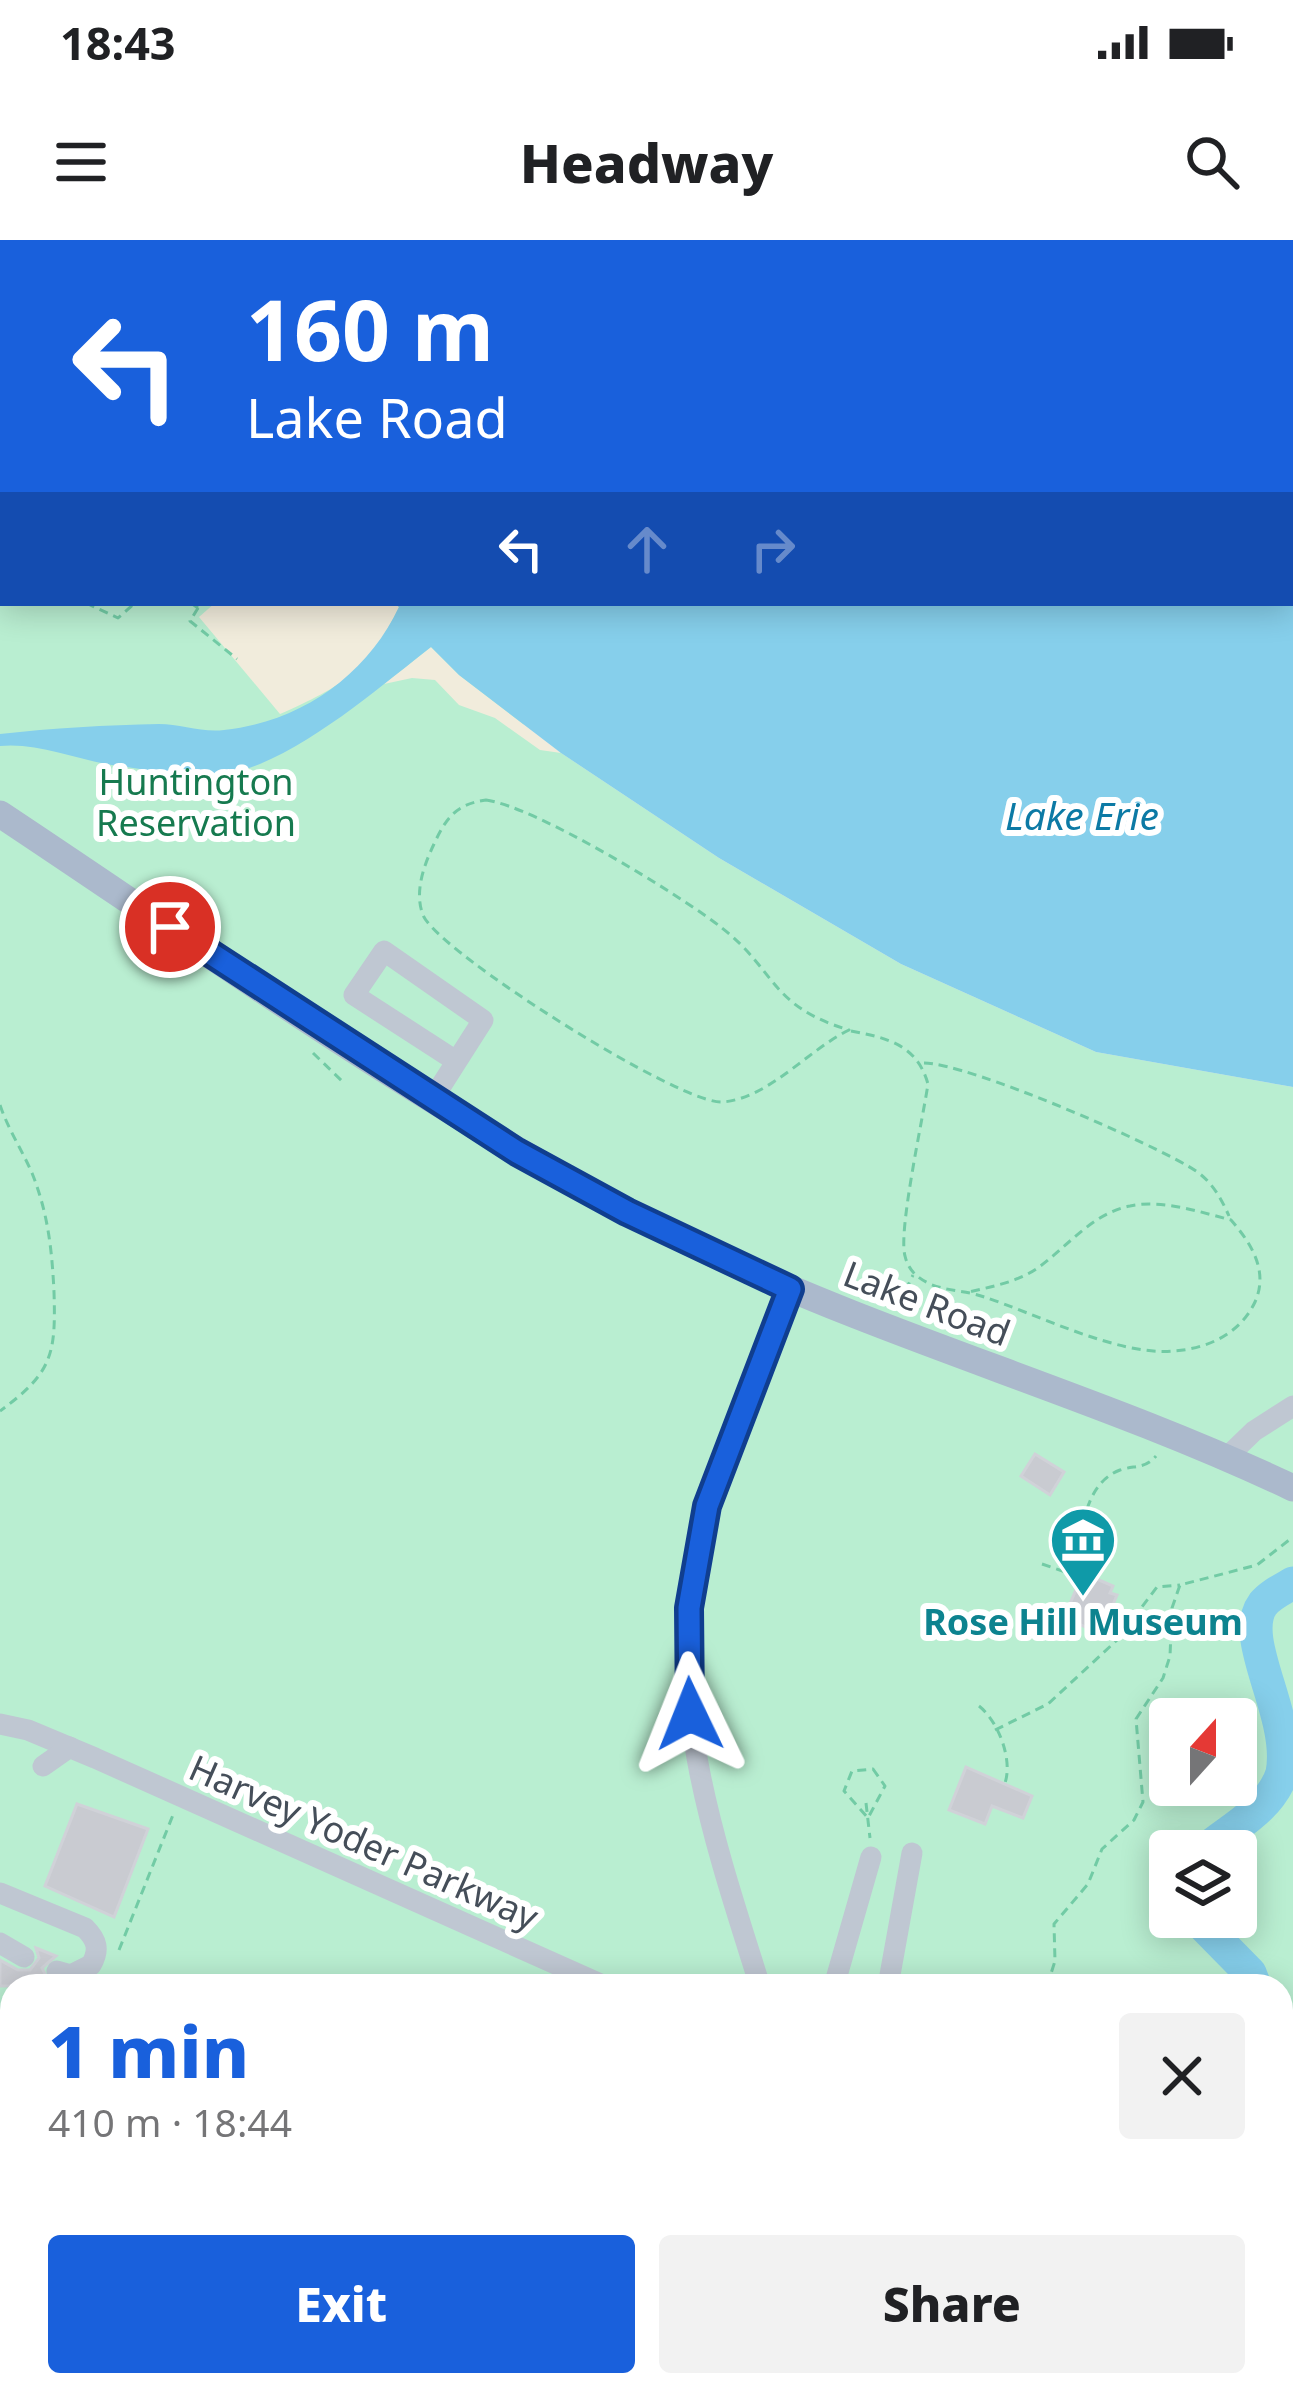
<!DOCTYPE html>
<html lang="en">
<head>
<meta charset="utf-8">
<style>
	:root { --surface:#fff; --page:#f2f2f2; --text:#202124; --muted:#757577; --accent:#1960dc }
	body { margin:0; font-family:"Noto Sans",sans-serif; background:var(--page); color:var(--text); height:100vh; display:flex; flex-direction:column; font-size:45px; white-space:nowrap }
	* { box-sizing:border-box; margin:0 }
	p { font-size:39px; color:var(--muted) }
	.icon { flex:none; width:66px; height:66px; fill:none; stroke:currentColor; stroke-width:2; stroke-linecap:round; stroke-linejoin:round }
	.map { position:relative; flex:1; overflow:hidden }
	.drawer { position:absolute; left:0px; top:1734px; width:1293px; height:423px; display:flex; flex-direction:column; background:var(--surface); border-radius:36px 36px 0 0; box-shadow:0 6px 30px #0003 }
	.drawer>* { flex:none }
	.hud { position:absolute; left:0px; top:0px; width:1293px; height:366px; box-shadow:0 6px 30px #0003; background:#1960dc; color:#fff; overflow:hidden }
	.needle { width:78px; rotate:21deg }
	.tools { position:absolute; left:1149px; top:1458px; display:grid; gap:24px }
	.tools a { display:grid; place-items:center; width:108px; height:108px; border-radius:12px; background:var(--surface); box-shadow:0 6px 30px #0003; font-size:60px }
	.pin { position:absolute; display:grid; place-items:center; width:102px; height:102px; color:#fff; margin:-51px; border:6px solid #fff; border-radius:50%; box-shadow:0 3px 12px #0007 }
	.me { position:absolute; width:132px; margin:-66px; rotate:358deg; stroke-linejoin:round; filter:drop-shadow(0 0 9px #0008) }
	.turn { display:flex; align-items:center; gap:42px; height:252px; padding:0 48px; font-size:54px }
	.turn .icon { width:156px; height:156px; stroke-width:2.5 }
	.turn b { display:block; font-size:84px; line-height:102px }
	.lanes { display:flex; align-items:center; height:114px; padding:0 48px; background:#0003; justify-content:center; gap:60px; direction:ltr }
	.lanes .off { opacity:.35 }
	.round { display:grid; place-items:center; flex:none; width:126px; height:126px; border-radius:12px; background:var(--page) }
	.summary { display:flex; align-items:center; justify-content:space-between; height:204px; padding:0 48px }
	h1 { font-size:72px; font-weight:800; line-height:90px; color:var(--accent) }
	.cta { display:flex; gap:24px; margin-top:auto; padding:24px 48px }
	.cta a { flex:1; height:138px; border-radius:12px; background:var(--accent); color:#fff; font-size:48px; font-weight:800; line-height:138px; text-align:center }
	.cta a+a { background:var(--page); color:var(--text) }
	.status { display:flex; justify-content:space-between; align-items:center; height:84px; padding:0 60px; background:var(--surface); direction:ltr }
	.status svg { height:33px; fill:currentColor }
	header { display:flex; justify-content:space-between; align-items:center; height:156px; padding:0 48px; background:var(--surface); font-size:54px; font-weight:800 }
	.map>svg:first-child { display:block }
	.green { fill:#b9eed1; fill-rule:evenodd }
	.sand { fill:#f1ecdc }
	.water { fill:#86cfeb }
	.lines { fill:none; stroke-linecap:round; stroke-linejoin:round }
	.river { stroke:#86cfeb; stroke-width:33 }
	.building { fill:#c9cbd1; stroke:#d0d2d8; stroke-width:3 }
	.path { stroke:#72cba5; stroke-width:3; stroke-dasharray:9 6; stroke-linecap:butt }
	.minor { stroke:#bfc7d2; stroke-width:21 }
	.major { stroke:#abb9cc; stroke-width:27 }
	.route-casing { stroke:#103e8f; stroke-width:30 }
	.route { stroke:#1960dc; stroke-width:21 }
	.labels { text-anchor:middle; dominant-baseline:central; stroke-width:12; stroke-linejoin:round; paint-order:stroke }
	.park-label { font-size:36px; fill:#167a4f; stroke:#fff }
	.street-label { font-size:36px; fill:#454e59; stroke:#fff }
	.culture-label { font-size:36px; font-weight:bold; fill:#0d838f; stroke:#fff }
	.water-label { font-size:39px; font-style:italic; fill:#0c7aa5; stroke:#fff }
</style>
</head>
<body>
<div class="status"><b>18:43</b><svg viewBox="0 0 49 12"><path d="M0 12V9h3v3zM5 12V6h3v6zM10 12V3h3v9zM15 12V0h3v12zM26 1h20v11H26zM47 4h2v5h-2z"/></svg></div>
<header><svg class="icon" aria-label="menu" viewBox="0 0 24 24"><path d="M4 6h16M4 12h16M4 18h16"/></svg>Headway<svg class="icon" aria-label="search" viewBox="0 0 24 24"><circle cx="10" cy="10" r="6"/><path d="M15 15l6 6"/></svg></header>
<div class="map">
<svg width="1293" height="2156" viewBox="0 0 1293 2156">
	<rect width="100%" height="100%" fill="#efecec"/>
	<path class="green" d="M0,0h56l-53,3v360h484l38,126 194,129 182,106 195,88 197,35v1309h-895l-30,-11h913v-399h-1269v266l-12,-5zM1170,1479h66v66h-66zM1170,1611h66v66h-66z"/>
	<g class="sand">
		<path d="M215,363h179l5,4c-31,64 -56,79 -119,107l-81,-97z"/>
		<polygon points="431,407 459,435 561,513 540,510 495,478 459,465 435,440 412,438 384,444"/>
	</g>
	<path class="water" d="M0,0h1293v847l-197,-35 -195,-88 -182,-106 -158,-105 -102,-78 -28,-28c-57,44 -155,132 -230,130 -28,-1 -56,-8 -83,-11 -38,-5 -80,-24 -118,-20v-12c53,-6 106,-9 159,-10 21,0 44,9 65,6 77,-8 143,-55 175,-123l-5,-4h896v-360h-1287v132z"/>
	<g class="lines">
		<g class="river">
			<path d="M1204,1611c27,-23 67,-42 78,-78 11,-58 -45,-134 -19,-169 7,-9 20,-15 30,-21"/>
			<polyline points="1195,1677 1250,1733 1255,1746"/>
			<polyline points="1125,2145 1127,2156"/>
		</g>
	</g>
	<g class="building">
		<polygon points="1035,1214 1064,1232 1050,1255 1021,1236"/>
		<polygon points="1083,1333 1113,1346 1110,1353 1117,1355 1108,1376 1096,1371 1088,1388 1064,1378"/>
		<polygon points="966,1527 1032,1556 1023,1578 992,1566 985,1584 949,1570"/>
		<polygon points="77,1564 148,1589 114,1677 45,1646"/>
		<polygon points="36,1708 56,1716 42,1728 51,1746 0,1746 0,1720 18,1730 30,1730 39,1718"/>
	</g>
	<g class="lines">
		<g class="path">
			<polyline points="0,265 3,267"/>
			<polyline points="86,363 118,378 135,363"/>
			<polyline points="191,363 198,368 204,363"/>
			<polyline points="198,368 190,381 237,419"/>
			<path d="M486,560c50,7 193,94 236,128 55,43 47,78 127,102 -41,20 -80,68 -126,72 -41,4 -285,-150 -300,-187 -9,-23 1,-50 11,-71 12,-26 22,-40 52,-44z"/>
			<path d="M851,791c37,7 66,14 77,53 -5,34 -30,147 -23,172 3,13 11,21 23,27 16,8 35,7 53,13 54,17 136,60 192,55 34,-2 67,-17 82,-49 14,-31 -4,-59 -24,-82 -31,-8 -69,-21 -101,-14 -37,7 -62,40 -91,61 -21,15 -45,19 -70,25"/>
			<polyline points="313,813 342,841"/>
			<path d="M924,823c44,0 231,81 272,108 16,11 25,27 33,45"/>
			<path d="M0,865c8,24 22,45 32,68 16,40 20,77 22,119 2,63 -2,81 -54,119"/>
			<polyline points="899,1064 913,1035"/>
			<path d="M1042,1324l35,12c4,-33 3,-91 43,-106 15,-5 25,-1 36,-14"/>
			<path d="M979,1466c19,15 34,53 26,77"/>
			<polyline points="995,1490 1048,1464 1116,1401 1157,1347 1180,1345"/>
			<polygon points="873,1529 885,1546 868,1578 844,1551 852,1531"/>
			<polyline points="866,1563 870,1598"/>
			<polyline points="119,1710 173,1575"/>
			<polyline points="536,1738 544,1746"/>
			<polyline points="104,1746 108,1736"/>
			<polyline points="1047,1746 1055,1721 1054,1684 1088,1644 1102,1609 1134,1580 1143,1562 1136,1479 1163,1438 1170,1416 1172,1368 1180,1345 1257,1325 1293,1297"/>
			<polyline points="0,1852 12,1856"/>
			<polyline points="1281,1952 1293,1939"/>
			<polyline points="1293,2009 1293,2031"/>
			<polyline points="1193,2145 1198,2156"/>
			<polyline points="830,2156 834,2145"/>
		</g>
		<g class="minor">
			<polyline points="432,860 483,780 384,711 354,755 456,821"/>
			<polyline points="1227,1217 1254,1191 1293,1166"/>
			<polyline points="0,1484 28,1490 95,1518 605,1746"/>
			<polyline points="43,1526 70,1507"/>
			<path d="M0,1653l85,35c12,12 15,22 6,37l-20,10 -14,-4"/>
			<polyline points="0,1703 24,1717"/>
			<path d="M760,1746c-41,-131 -88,-263 -69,-402 14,-103 60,-200 99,-295"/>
			<polyline points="834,1746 871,1617"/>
			<polyline points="888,1746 912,1613"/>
			<polyline points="0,2036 12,2041"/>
			<polyline points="269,2145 296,2156"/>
			<polyline points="884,2145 887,2156"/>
		</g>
		<path class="major" d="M0,574c232,154 459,319 711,439 190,90 393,145 582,235"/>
	</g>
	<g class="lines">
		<g class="route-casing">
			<polyline id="route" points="170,687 517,912 627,972 790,1049 707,1266 689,1368 690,1474"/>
		</g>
		<use href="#route" class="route"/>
	</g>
	<defs>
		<g id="museum-pin" transform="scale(3.45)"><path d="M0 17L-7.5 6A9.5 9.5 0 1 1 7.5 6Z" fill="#0f9aa8" stroke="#fff"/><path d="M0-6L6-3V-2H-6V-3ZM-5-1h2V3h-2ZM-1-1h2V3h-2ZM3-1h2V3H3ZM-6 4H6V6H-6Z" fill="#fff"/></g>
	</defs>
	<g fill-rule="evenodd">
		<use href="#museum-pin" x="1083" y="1300"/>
	</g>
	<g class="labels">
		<g class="park-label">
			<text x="196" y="541">Huntington<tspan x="196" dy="41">Reservation</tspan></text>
		</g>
		<g class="street-label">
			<text transform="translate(927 1063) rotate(21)">Lake Road</text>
			<text transform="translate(364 1602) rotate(24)">Harvey Yoder Parkway</text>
		</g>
		<g class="culture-label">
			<text x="1083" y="1381">Rose Hill Museum</text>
		</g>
		<g class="water-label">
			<text x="1082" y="574">Lake Erie</text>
		</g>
	</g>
</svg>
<div class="tools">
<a><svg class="needle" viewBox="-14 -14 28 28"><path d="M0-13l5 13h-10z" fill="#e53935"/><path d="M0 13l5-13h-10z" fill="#757577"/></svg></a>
<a><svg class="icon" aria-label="layers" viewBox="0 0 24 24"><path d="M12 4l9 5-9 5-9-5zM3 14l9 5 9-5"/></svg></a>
</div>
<div class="pin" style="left:170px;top:687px;background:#d93025"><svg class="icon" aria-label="arrive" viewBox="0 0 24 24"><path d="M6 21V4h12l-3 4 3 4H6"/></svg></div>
<svg class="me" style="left:690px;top:1474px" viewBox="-20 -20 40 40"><path d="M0-17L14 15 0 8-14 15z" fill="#1960dc" stroke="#fff" stroke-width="4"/></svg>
<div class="hud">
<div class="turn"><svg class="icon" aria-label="left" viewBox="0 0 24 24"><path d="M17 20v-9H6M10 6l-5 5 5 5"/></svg><div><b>160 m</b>Lake Road</div></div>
<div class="lanes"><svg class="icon" aria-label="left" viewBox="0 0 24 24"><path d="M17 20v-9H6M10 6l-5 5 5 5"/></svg><svg class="icon off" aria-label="ahead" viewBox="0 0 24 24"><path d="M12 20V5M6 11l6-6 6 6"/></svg><svg class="icon off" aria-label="right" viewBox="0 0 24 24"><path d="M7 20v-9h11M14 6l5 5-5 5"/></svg></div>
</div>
<section class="drawer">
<div class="summary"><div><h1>1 min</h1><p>410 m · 18:44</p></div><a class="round"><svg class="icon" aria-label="close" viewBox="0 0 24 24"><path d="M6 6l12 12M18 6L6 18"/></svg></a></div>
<div class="cta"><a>Exit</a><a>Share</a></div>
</section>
</div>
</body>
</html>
